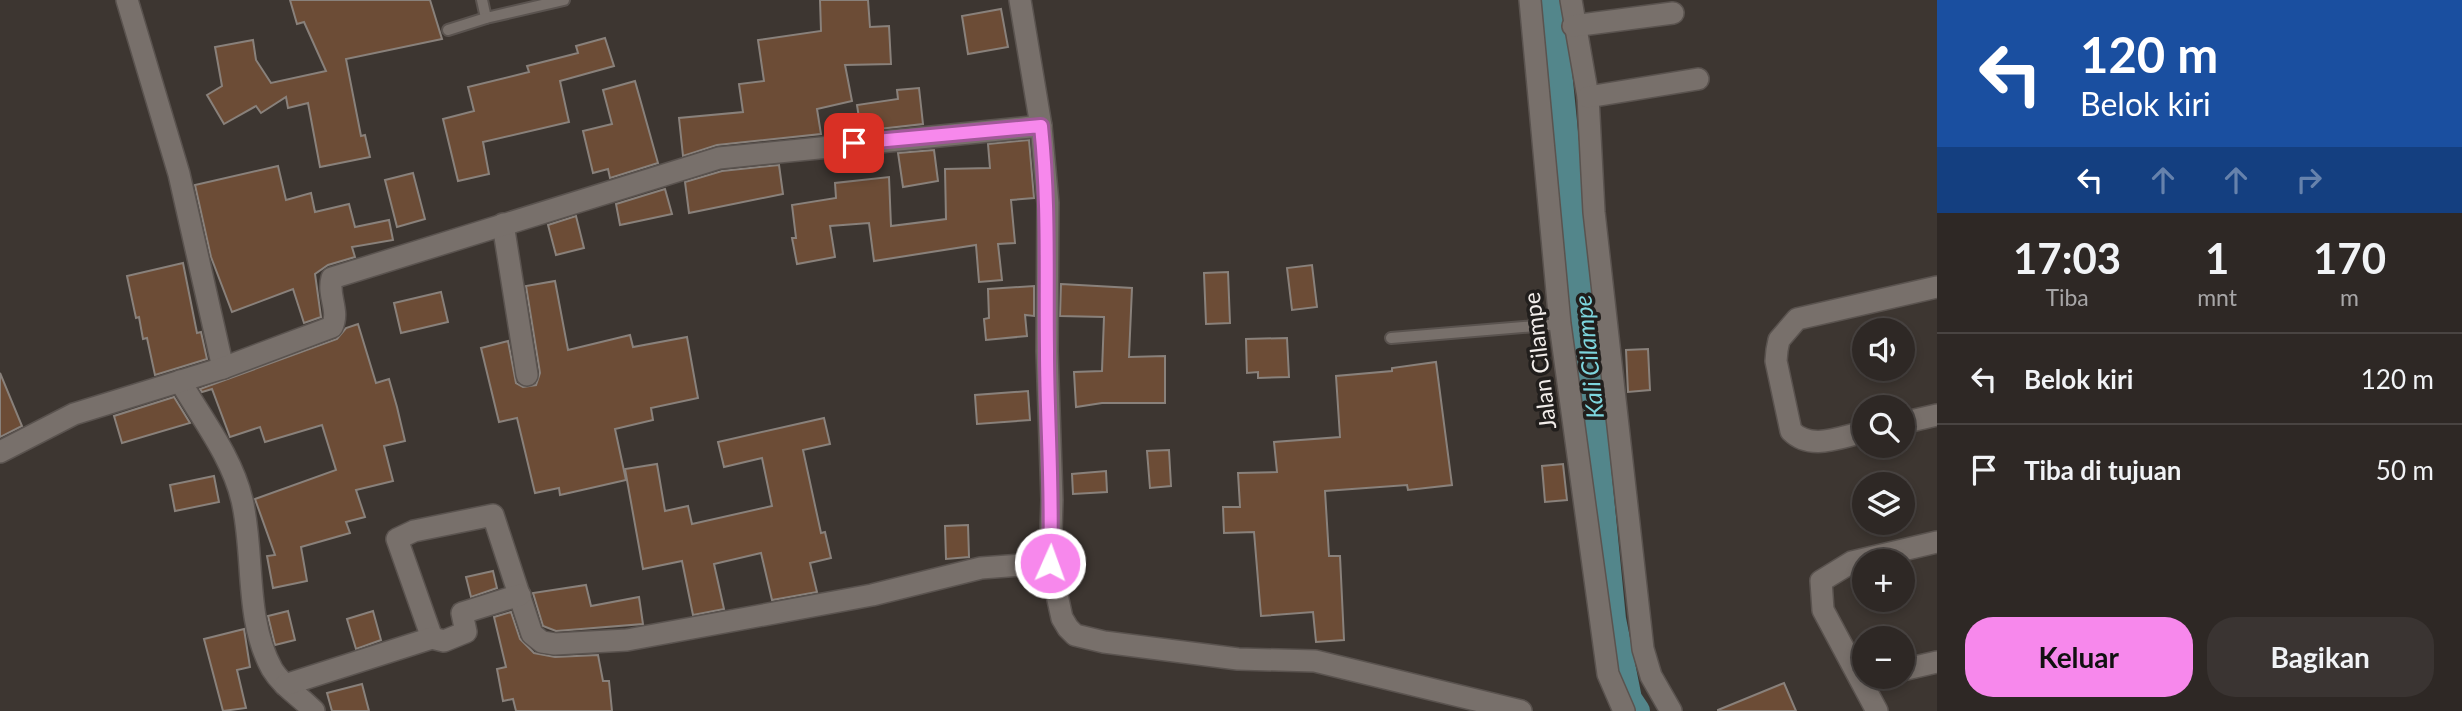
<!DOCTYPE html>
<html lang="id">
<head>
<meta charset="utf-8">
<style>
	:root { --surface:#2e2825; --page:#3a3432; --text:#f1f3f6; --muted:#a7a6a7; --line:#494442; --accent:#f788ec }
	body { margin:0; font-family:Lato,sans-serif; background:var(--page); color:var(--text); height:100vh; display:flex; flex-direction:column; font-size:26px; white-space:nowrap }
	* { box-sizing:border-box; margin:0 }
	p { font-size:23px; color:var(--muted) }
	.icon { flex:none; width:38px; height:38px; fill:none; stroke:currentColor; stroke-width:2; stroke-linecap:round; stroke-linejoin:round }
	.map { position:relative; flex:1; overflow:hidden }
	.drawer { display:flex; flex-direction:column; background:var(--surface); width:525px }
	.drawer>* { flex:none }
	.top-card { background:#1a4fa0; color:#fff; overflow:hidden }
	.controls { position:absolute; left:1852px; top:318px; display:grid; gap:14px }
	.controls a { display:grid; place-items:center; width:63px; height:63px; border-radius:50%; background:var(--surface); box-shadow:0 4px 10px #0003,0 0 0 2px var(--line); font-size:35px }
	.pin { position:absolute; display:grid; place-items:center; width:60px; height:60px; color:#fff; margin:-30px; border-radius:14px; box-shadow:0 4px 10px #0006 }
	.me { position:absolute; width:77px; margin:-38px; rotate:2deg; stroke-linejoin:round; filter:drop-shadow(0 0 5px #0008) }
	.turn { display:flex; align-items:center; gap:24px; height:147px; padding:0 28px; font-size:32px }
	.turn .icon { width:91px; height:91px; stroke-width:2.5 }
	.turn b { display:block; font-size:49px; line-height:60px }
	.lanes { display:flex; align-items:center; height:66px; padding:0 28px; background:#0003; justify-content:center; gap:35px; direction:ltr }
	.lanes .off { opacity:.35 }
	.eta { display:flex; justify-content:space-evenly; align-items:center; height:119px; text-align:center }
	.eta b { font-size:42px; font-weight:700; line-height:49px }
	.action { display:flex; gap:14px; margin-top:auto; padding:14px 28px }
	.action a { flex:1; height:80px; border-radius:28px; background:var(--accent); color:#111; font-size:28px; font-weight:700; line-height:80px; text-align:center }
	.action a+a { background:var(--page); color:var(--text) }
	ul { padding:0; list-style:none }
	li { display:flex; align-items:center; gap:21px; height:91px; padding:0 28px; border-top:2px solid var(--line) }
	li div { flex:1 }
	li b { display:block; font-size:26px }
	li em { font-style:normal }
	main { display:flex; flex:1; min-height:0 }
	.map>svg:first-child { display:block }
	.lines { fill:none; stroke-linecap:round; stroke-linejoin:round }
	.canal { stroke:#53868b; stroke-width:26 }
	.building { fill:#6c4c36; stroke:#89817b; stroke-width:2 }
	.service-casing { stroke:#5a534f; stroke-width:14 }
	.minor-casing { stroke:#5a534f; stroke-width:24 }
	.service { stroke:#78706b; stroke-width:10 }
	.minor { stroke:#78706b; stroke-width:21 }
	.route-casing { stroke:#a15899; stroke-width:18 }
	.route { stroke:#f788ec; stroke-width:12 }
	.labels { text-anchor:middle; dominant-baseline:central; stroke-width:7; stroke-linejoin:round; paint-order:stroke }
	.street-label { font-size:23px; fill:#f2edea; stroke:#211e1c }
	.water-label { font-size:24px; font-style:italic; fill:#7dd5dd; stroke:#211e1c }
</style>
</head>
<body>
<main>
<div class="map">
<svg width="1937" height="711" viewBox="0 0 1937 711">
	<rect width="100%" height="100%" fill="#3d3631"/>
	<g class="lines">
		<polyline class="canal" points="1552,0 1613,619 1629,699 1637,711"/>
	</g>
	<g class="building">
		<polygon points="290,0 430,0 442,39 346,59 361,136 365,135 370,157 320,167 308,103 288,108 286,97 261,113 256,106 224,124 207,95 222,86 215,47 253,40 256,60 271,83 326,71 304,22 297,24"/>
		<polygon points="820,0 868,0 870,27 889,26 891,64 845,65 852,101 817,109 821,134 717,145 683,156 679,118 743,112 739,84 764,81 758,40 821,31"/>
		<polygon points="1001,9 1008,47 968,54 962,16"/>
		<polygon points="605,38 614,66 560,81 569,122 483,142 489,174 458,181 443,119 474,111 468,87 529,72 527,66 578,53 576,46"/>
		<polygon points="635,81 658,163 610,178 608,169 593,173 583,131 612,124 603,90"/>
		<polygon points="919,88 923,124 861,131 857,105 898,99 897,90"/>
		<polygon points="1029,140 1034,198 1011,200 1015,243 998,244 1002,280 979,282 976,245 874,261 869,223 830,226 835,257 797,264 792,238 796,238 792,205 836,198 835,183 889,177 891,226 946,219 945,169 990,168 988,144"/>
		<polygon points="934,150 938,181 903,187 898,153"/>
		<polygon points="779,165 783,194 689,213 685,182 722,171"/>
		<polygon points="278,166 286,200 311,193 315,212 349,204 355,227 389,220 393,240 352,247 355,257 328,265 315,274 321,317 304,323 293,289 232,312 211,257 195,185"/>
		<polygon points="413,173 425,219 397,227 385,180"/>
		<polygon points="665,189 672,214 620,225 616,204"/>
		<polygon points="576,216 584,248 556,255 548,225"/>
		<polygon points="183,263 197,333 201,332 207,359 155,375 147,338 143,339 139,317 136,318 127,276"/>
		<polygon points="1312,265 1317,307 1292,310 1287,268"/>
		<polygon points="1228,272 1230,323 1206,324 1204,273"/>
		<polygon points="555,281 568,350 630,335 633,347 687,337 698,398 651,408 653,420 615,429 626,480 560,495 559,488 535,493 517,418 499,422 481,348 508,341 516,383 523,387 536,385 540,373 526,286"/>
		<polygon points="1061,284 1132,288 1129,357 1165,356 1165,403 1102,403 1076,407 1074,372 1102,371 1104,317 1060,316"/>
		<polygon points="1034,286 1034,316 1025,315 1027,336 986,340 984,319 989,318 988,289"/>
		<polygon points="441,292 448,322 401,333 394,303"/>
		<polygon points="358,324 376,383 389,379 397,407 405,441 384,446 393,481 356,490 365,517 346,522 350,533 301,547 307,581 273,588 267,556 275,555 255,499 336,470 322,425 265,442 260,427 230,437 212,389 202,392 200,389 337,339 346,328"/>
		<polygon points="1287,338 1289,377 1258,378 1258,372 1247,373 1246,339"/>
		<polygon points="1648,349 1650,390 1628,392 1626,350"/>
		<polygon points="1436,362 1452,485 1408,490 1407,485 1325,491 1329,556 1340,556 1344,640 1316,642 1313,612 1261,616 1254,532 1224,533 1223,507 1240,507 1238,473 1277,472 1274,442 1340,437 1336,376 1392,371 1392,368"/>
		<polygon points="0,373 22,426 0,437"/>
		<polygon points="1028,391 1030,420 977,424 975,395"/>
		<polygon points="174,397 190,423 122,443 114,416"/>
		<polygon points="824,418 830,444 803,450 821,533 825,532 831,558 810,563 817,592 772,600 761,553 714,564 724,609 693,615 682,561 643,569 625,469 657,464 665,511 688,506 692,524 772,506 762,458 724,467 718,442"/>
		<polygon points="1169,450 1171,486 1150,488 1147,451"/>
		<polygon points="1563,464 1567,500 1545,502 1542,466"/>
		<polygon points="1106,471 1107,492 1073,494 1072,474"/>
		<polygon points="214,476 219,502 175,511 170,485"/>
		<polygon points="968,525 969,557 946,559 945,526"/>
		<polygon points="493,571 497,588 471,597 466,577"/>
		<polygon points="586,585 591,606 639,597 643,624 556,631 543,626 533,593"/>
		<polygon points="288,611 295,640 275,645 268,616"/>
		<polygon points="373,611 381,640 356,649 347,619"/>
		<polygon points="511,612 520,639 534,653 555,657 598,655 603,681 609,681 612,711 516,711 513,699 503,701 497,669 506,667 494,617"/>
		<polygon points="244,629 250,667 237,670 246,708 223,711 204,639"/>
		<polygon points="1784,683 1796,711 1718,711 1718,710"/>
		<polygon points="362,684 369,711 332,711 327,693"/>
	</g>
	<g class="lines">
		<g class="service-casing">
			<g id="service">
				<polyline points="482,0 486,18 564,0"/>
				<polyline points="448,30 486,18"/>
				<polyline points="1391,338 1560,324"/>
			</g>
		</g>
		<g class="minor-casing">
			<g id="minor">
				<polyline points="127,0 179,174 223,368"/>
				<polyline points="1020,0 1041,126 1048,203 1047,351 1052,500 1050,563 1062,618 1068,628 1075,635 1104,642 1238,659 1315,661 1521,711"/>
				<polyline points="1530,0 1560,324 1608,674 1624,711"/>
				<polyline points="1571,0 1588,97 1594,212 1643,649 1651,676 1671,711"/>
				<polyline points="1573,26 1673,13"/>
				<polyline points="1588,97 1698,79"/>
				<polyline points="503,224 527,375"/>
				<path d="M180,381c22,38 52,76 62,119 13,55 2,118 30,169 10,17 29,28 42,42"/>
				<polyline points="1902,423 1937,415"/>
				<path d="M1864,432c-24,5 -53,19 -73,-1l-15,-70 1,-11 2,-10 18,-21 140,-32"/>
				<path d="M0,452l74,-38 149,-46 109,-41c8,-16 -5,-32 0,-49l387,-120 322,-32"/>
				<polyline points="432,638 397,539 414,531 493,515 532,634 542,642 555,644 627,640 872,595 981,568 1050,563"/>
				<polyline points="1902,670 1937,662"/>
				<polyline points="285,685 432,638 444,641 466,632 462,613 520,595"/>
				<polyline points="1877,711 1823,610 1821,581 1852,562 1937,542"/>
			</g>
		</g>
		<use href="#service" class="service"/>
		<use href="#minor" class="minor"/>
	</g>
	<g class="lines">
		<g class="route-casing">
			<path id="route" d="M854,143l187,-17c8,77 5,147 6,224 0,71 6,142 3,213"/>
		</g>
		<use href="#route" class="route"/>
	</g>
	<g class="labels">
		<g class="street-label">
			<text transform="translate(1539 361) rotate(-97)">Jalan Cilampe</text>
		</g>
		<g class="water-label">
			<text transform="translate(1588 357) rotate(-96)">Kali Cilampe</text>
		</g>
	</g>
</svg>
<div class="controls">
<a><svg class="icon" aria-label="sound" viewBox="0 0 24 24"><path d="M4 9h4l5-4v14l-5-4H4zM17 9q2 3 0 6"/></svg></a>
<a><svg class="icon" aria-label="search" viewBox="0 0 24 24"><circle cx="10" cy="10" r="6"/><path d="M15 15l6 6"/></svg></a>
<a><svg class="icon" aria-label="layers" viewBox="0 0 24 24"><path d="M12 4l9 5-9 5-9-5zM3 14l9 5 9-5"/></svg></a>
<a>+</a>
<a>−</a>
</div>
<div class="pin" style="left:854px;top:143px;background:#d93025"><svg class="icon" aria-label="arrive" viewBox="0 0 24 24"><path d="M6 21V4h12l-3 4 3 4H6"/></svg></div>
<svg class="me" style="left:1050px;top:563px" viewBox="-20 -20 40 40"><circle r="17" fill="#f788ec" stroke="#fff" stroke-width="3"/><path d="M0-11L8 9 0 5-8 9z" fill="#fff"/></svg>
</div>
<section class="drawer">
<div class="top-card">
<div class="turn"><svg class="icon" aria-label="left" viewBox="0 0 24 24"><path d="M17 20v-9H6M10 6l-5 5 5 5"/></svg><div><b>120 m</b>Belok kiri</div></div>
<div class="lanes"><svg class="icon" aria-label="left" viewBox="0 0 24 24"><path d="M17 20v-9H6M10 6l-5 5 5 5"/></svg><svg class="icon off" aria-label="ahead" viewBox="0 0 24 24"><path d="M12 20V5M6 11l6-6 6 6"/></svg><svg class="icon off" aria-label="ahead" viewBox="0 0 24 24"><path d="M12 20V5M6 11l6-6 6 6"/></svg><svg class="icon off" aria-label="right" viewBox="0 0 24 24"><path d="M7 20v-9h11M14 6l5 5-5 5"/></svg></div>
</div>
<div class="eta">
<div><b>17:03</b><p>Tiba</p></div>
<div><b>1</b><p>mnt</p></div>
<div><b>170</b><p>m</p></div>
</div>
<ul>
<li><svg class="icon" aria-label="left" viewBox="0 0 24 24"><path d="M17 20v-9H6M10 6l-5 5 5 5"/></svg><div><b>Belok kiri</b></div><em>120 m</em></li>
<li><svg class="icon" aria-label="arrive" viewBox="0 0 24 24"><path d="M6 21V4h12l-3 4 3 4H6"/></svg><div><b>Tiba di tujuan</b></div><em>50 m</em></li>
</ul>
<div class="action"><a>Keluar</a><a>Bagikan</a></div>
</section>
</main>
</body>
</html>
